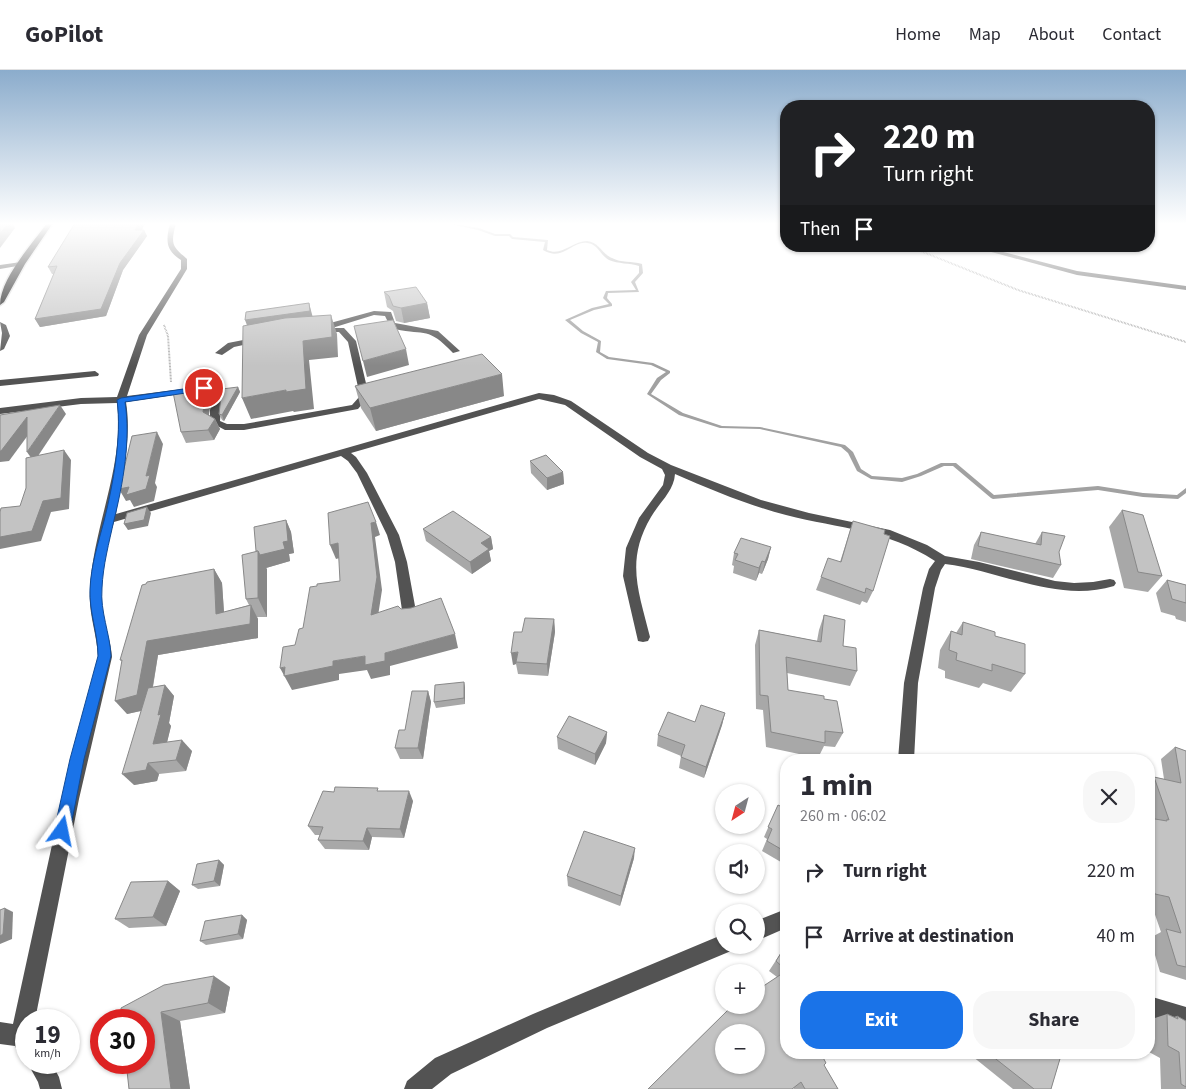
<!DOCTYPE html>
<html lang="en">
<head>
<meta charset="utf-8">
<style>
	:root { --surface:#fff; --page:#f7f7f7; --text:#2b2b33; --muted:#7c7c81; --line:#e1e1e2; --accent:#1a73e8 }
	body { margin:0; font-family:"Source Sans 3",sans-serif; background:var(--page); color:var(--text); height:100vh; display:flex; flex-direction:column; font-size:19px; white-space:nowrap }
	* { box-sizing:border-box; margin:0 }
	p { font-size:16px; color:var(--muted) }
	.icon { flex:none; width:28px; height:28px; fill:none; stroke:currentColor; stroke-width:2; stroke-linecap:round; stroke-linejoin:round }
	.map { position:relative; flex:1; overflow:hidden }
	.sheet { position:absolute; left:780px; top:684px; width:375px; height:305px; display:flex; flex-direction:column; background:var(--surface); border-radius:20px; box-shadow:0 1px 4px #0004 }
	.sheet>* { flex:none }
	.guide { position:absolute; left:780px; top:30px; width:375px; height:152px; border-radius:20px; box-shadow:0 1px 4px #0004; background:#202124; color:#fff; overflow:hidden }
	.needle { width:32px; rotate:216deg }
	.fabs { position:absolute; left:715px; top:714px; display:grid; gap:10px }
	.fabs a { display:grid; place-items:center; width:50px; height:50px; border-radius:50%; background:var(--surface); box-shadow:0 1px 4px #0004; font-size:25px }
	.speed { position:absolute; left:15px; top:939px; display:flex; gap:10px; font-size:25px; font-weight:700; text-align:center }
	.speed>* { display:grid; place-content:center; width:65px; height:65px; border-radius:50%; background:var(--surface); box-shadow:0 1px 4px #0004; line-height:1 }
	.speed small { font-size:12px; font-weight:400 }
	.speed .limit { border:8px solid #d22; background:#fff; color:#111 }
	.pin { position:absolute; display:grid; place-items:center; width:42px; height:42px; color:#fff; margin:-21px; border:2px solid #fff; border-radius:50%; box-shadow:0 1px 5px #0007 }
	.me { position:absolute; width:55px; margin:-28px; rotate:12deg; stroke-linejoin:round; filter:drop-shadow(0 0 4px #0008) }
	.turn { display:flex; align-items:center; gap:18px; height:105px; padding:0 20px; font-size:22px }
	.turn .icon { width:65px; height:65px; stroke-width:2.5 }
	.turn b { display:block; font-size:35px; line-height:42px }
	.then { display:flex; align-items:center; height:48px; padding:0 20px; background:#0003; gap:10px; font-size:19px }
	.round { display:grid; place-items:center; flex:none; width:52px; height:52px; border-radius:20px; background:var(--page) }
	.headline { display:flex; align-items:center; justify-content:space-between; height:85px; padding:0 20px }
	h1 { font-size:30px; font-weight:700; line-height:38px }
	.button { display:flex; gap:10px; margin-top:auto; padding:10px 20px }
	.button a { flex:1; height:58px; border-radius:20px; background:var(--accent); color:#fff; font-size:20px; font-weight:700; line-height:58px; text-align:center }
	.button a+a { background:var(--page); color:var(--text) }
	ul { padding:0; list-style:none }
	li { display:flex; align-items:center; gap:15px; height:65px; padding:0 20px }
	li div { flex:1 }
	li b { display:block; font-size:19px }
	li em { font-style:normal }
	header { display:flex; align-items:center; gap:30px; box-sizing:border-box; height:70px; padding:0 25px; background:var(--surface); border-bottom:1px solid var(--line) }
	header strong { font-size:24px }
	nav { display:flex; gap:28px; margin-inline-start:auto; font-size:18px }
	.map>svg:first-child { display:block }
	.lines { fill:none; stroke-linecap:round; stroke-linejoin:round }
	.stream { fill:#a1a1a1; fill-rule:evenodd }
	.highway-casing { stroke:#dbdbdb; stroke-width:3 }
	.path { stroke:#757575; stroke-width:2; stroke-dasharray:0.5 1; stroke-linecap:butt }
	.minor { fill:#535353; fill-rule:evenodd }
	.highway { fill:#000; fill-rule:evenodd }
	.wall { fill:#a8a8a8; fill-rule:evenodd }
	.shaded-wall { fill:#888 }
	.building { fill:#c3c3c3; stroke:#888; fill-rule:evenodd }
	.route { fill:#1a73e8; stroke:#114b97 }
</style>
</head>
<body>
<header>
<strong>GoPilot</strong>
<nav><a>Home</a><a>Map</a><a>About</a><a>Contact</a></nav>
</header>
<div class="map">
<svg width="1186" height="1019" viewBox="0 0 1186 1019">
	<rect width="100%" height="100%" fill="#fff"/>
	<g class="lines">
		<path class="stream" d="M446,153l33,5 16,6h15l3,3 35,3 -1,10c15,7 25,-9 40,-9 12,1 15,13 25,17 9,5 20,3 30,6l1,9 -8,9 4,10 -31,1 -1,5 5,6v2l-18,4 -24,10 13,11 18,10 -1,11 9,5 44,6 17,8v2l-9,7 -10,14 32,19 39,13 38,1 85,18 8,7 8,17 11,7 30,2 15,-4 24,-11h15l38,32 104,-9 45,7 34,2 9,-7v5l-8,6 -35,-2 -45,-7 -105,9 -2,-1 -38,-32h-9l-23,10 -19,6 -31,-3 -14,-8 -9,-18 -7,-6 -81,-18 -40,-1 -41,-13 -32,-21 10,-16 9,-6 -15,-7 -44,-6 -11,-7 2,-10 -17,-9 -16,-13 27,-12 17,-4 -6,-6 3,-7 30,-1 -5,-8 8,-9v-7c-9,-3 -21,-2 -30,-6 -9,-5 -11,-16 -22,-17 -16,-2 -24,19 -44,7l2,-8 -33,-3 -3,-3h-14l-17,-6z"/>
		<g class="highway-casing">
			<path id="highway" d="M47,153h6l-28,41 -21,38 -4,3c0,-26 32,-61 47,-82z"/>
		</g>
		<g class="path">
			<polyline points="908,176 1018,220 1186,272"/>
			<polyline points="164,255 168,266 171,312"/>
		</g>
		<g class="minor">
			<path d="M170,153h6c-5,21 -5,22 11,36v10l-40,66 -20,61 96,-12 -3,37 7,3h17l108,-19 8,-9 -12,-54 -9,-10h-21l-4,-2 9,-2v-3l51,-14 17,1 4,11 43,8 22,20 -7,2c-26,-27 -26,-17 -58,-24l-5,-3 -5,-10 -11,-1 -42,13h12l12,13 13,55 -11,13 -114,21h-19l-15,-8v-12l5,-21 -89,13c6,37 -4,75 -10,112l423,-121 15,2 17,6 77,52 23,12 90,35 48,13 81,17 37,15 18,11 34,6 76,19 19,2 19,-1 17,-3 4,1 2,3 -2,3c-57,17 -112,-15 -169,-22l-4,6 -6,18 -17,95 -4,77h-16l6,-77 19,-95 6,-19 6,-8c-49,-32 -95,-32 -149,-46 -38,-10 -75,-25 -111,-41 -1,17 -16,29 -24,43 -26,44 -12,75 -1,120l-2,4 -5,1 -5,-1 -15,-65 3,-28 13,-30 24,-33 2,-10 -3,-6 -22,-12 -75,-52 -26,-6 -188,54 5,4 11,16 32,62 8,27 10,55 -2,3h-10l-2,-3 -8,-55 -8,-27 -30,-62 -9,-12 -7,-5 -227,66c-8,28 -17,64 -11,93 3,15 8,27 9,42l-33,142 -44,221h-9v36l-8,-3 -3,-7 -15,-2v-22l13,2 49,-225 36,-142c-1,-24 -10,-43 -8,-68 3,-63 35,-123 27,-186l-36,1 -81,10v-6l81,-10 36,-1 22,-62 42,-66v-9c-16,-10 -15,-20 -11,-37z"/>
			<polygon points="969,176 980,176 1077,201 1186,216 1186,220 1077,205"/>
			<polygon points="21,192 23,193 23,195 0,199 0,195"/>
			<polygon points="0,252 6,255 10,266 4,279 0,281 2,263"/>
			<polygon points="259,267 263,269 262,271 234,277 222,285 215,283 228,273"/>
			<polygon points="95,301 99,304 98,306 0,316 0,310"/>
			<polygon points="786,839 786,858 756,871 756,851"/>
			<polygon points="724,864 724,875 733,875 731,881 547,958 451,1004 432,1019 404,1019 407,1011 435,988 533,944"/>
			<polygon points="1149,926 1186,937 1186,959 1149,946"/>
			<polygon points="27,992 51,992 59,1007 62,1019 40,1019 38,1012"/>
		</g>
		<use href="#highway" class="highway"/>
	</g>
	<g class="wall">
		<polygon points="145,153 142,160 144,160 147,166 123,200 106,246 40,257 35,249 54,204 52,204 48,197"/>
		<polygon points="384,222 427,233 430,248 404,253 396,251 393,241 387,237"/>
		<polygon points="355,316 504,326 376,361 361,338"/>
		<polygon points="207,317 211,327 209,345 215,349 220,359 214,370 186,373 181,362"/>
		<polygon points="238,317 240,322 224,351 222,350 219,344"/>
		<polygon points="530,391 563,402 564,414 547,420 531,403"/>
		<polygon points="1122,440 1162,506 1148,522 1124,518 1109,457"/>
		<polygon points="286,450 291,462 294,483 289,484 290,491 266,498 267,499 267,547 257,547 258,549 258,568 158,585 153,617 165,615 174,626 169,653 171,656 167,672 192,681 186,701 159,704 157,711 134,715 141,641 127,644 122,591 120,590 214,499 222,513 224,542 249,535 246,529 256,481"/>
		<polygon points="853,451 873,521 867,533 862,531 860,535 816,520 821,507 840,492"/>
		<polygon points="423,459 491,467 493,479 489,481 491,491 472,504 426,471"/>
		<polygon points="981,462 1035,474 1042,462 1059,482 1061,495 1053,508 971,489 974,475"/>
		<polygon points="771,477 768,489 762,504 759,503 756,511 733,503 734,496 732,495 734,483"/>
		<polygon points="1167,510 1186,515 1186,552 1176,549 1175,546 1161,542 1156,523"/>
		<polygon points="824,545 857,601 850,616 787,603 788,620 824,629 843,663 835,677 824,676 818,688 766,677 763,640 756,639 755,575 759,560 817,571 819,560"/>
		<polygon points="554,549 555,562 548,606 518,604 516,594 513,595"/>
		<polygon points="963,552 995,566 1025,604 1011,622 983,613 979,618 945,608 945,601 938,598 940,580 951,561 956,563"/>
		<polygon points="464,612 465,618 465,634 436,638 434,632"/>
		<polygon points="428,621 431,632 423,689 400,689 395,678"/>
		<polygon points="725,643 722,655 704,708 679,698 681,686 657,676 658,665 695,652"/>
		<polygon points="607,662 606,673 595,695 558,679 557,667"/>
		<polygon points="1175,677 1186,681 1186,910 1160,902 1150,868 1161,862 1152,836 1149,835 1149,748 1150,748 1149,744 1149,711 1154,707 1164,709 1161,689"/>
		<polygon points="380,721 413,731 404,768 372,767 369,780 325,779 318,770 320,765 315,765 308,756 334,722"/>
		<polygon points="778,735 786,739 786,795 762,781 767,769 764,767"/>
		<polygon points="634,788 620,836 568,816 567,806"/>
		<polygon points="219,790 224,795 220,816 198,819 192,815"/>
		<polygon points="168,811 180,821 166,856 129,858 115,849"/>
		<polygon points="242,845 247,850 243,869 206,875 200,871"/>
		<path d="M786,875v107h34l6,11 -2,2 14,24h-44l-1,-1 -1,1h-144l80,-79 8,-5h20v-14l21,-14 -8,-6zM724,962h32v33h-32z"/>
		<polygon points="230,917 225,943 180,951 190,1019 129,1019 122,950"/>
		<polygon points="1167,944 1174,947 1177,946 1186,951 1186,1019 1161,1019 1160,988 1149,982 1149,950"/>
		<polygon points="967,982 1062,982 1051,1019 1013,1019"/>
	</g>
	<g class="shaded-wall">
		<polygon points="4,153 14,153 13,154 15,158 0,178 0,164"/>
		<polygon points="139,153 145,153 138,167 135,160"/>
		<polygon points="144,160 147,166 123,200 106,246 40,257 35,249 120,193"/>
		<polygon points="309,233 313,248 251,266 245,250"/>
		<polygon points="427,233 430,248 404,253 401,238"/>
		<polygon points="331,245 337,264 338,287 309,290 314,339 294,342 293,341 251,349 242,328 286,320 303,271"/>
		<polygon points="406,279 409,295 367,307 363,291"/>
		<polygon points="502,304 504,326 376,361 370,338"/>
		<polygon points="207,317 211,327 208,352 203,342"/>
		<polygon points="238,317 240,322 224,351 222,345"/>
		<polygon points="60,335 66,344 34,392 27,382"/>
		<polygon points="27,347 34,357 9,391 0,392 0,381"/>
		<polygon points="215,349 220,359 214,370 208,360"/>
		<polygon points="157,362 163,374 155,413 157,417 154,431 134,437 130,430 126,431 119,419 146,406"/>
		<polygon points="64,380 71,390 69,439 51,442 41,471 0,479 0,467"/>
		<polygon points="563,402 564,414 547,420 547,408"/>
		<polygon points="147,437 151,443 148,456 128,460 124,454"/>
		<polygon points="286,450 291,462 294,483 289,484 290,491 266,498 267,499 267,547 258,528 258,481 283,472"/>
		<polygon points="376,452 380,465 375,467 382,520 376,559 371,545 371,453"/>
		<polygon points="491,467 493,479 489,481 491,491 472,504 470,492 481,473"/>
		<polygon points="338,473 343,487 336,489 330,475"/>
		<polygon points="771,477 768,489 762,504 765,492"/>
		<polygon points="762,491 759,503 756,511 759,498"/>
		<polygon points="214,499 222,513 225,558 251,535 258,549 258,568 158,585 149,639 127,644 115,631 147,571 216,544"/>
		<polygon points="554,549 555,562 548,606 547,594"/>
		<polygon points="455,564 458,578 390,596 390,605 371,609 367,600 339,604 339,610 292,620 280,598 333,591 385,583"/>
		<polygon points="518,582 516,594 513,595 511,583"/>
		<polygon points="464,612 465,618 465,634 464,628"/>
		<polygon points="165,615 174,626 169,653 171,656 164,685 153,674 158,645"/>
		<polygon points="428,621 431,632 423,689 418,678"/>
		<polygon points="725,643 722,655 704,708 706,697"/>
		<polygon points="607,662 606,673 595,695 595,684"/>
		<polygon points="182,670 192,681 186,701 176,690"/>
		<polygon points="148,693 159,704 157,711 134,715 122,704"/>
		<polygon points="409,721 413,731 404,768 400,759"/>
		<polygon points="367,758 372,767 369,780 363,771"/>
		<polygon points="635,778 634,788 620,836 621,826"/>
		<polygon points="219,790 224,795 220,816 214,811"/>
		<polygon points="168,811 180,821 166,856 153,847"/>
		<polygon points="5,838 13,842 12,869 0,874 0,866"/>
		<polygon points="242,845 247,850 243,869 238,864"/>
		<polygon points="214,906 230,917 225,943 208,933"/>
		<polygon points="161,942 180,951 190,1019 171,1019"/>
	</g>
	<g class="building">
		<polygon points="0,153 8,153 0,164"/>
		<polygon points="75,153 139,153 135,160 144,160 120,193 101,239 35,249 57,196 48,197"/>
		<polygon points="416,217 427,233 401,238 393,236 389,226 384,222"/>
		<polygon points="309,233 310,241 245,250 246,242"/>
		<polygon points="331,245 332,267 303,271 306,319 286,322 286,320 242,328 243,256 285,248"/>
		<polygon points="393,250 406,279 363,291 354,256"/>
		<polygon points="482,284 502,304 370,338 355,316"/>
		<polygon points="207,317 203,342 215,349 208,360 181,362 173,322"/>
		<polygon points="238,317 222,345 219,344 222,319"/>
		<polygon points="60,335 27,382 27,347 1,381 0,381 0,345"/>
		<polygon points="157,362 146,406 150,405 146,419 126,425 129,417 119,419 132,366"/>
		<polygon points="64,380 61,428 43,431 32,461 0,467 0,442 1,438 20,436 26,418 26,388"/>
		<polygon points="546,385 563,402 547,408 530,391"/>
		<polygon points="368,432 376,452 371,453 377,507 371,545 398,536 401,539 411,538 441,528 455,564 385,583 385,591 365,595 365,586 333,591 333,596 284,606 285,597 280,598 283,577 295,575 299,559 303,558 310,517 317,516 317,514 340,511 338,473 330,475 328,443"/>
		<polygon points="147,437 144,450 124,454 127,443"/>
		<polygon points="1122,440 1143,445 1162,506 1138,502"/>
		<polygon points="453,441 491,467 481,473 489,479 470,492 423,459"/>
		<polygon points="286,450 288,471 283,472 285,479 260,485 258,481 256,481 254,457"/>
		<polygon points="853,451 885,460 884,464 890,466 873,521 866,518 865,523 821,507 828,488 841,492"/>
		<polygon points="981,462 1041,475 1042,462 1065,466 1059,482 1061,495 978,476"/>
		<polygon points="741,468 771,477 765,492 762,491 759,498 735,490 738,484 734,483"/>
		<polygon points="258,481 258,528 246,529 242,485"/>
		<polygon points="214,499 216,544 251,535 250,554 147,571 137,625 115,631 122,590 120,590 142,515 146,514 147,512"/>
		<polygon points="1167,510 1186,515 1186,533 1172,529"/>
		<polygon points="824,545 845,550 843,576 856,578 857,601 786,587 788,620 824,626 824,629 837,631 843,663 825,661 825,673 771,662 768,626 760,625 759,560 821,572"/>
		<polygon points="525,548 554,549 547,594 516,592 518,582 511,583 514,562 522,562"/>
		<polygon points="963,552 995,562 995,566 1025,574 1025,604 992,594 992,601 956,590 957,583 949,580 951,561 962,565"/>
		<polygon points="464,612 464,628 434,632 435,615"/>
		<polygon points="165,615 158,645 161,644 153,674 182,670 176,690 148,693 146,700 122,704 148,618"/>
		<polygon points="412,621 428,621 418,678 395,678 399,660 405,660"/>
		<polygon points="701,635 725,643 706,697 681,687 685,675 658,665 668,642 695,652"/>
		<polygon points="569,646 607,662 595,684 557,667"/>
		<polygon points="1175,677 1186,681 1186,897 1177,895 1166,859 1181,863 1169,827 1155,824 1149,805 1149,748 1167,751 1167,749 1169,750 1154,707 1181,713"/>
		<polygon points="335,717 378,718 377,721 409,721 400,759 367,758 363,771 318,770 323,757 308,756 323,721 334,722"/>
		<polygon points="778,735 786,739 786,782 767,771 772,759 768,757"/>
		<polygon points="584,761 635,778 621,826 567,806"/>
		<polygon points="219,790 214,811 192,815 197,794"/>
		<polygon points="168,811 153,847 115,849 131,812"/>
		<polygon points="5,838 3,864 0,866 0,840"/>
		<polygon points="242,845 238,864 200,871 205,851"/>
		<polygon points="786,875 786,900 776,891"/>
		<path d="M786,901v81h34l6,11 -2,2 14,24h-33l-4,-7 -9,7h-144l80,-79 8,-5h20v-14zM724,962h32v33h-32z"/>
		<polygon points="214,906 208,933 161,942 171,1019 129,1019 126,992 144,992 144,950 122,950 121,938 164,915"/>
		<polygon points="1167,944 1178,949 1177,946 1186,951 1186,1017 1181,1014 1179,982 1168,976"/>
		<polygon points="987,982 1062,982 1051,1019 1034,1019"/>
	</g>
	<linearGradient id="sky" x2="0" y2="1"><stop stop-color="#8baccc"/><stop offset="0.52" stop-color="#fff"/><stop offset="1" stop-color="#fff" stop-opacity="0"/></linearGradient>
	<rect width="1186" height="296" fill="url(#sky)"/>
	<path class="route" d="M204,316l4,2 -2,2 -81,12c6,37 -2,82 -11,118 -5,23 -11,45 -12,68 -2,24 8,45 9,68l-27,103 -14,72 -2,5 -6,3 -6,-3 -2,-5 16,-72 28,-103c0,-23 -9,-44 -8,-67 1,-24 8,-45 14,-68 9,-36 18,-84 13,-121l4,-2z"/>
</svg>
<div class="fabs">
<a><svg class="needle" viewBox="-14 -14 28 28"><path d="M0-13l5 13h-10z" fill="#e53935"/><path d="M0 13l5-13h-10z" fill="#7c7c81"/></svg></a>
<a><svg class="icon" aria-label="sound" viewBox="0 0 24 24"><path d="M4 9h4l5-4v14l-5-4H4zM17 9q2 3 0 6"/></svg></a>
<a><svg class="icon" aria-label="search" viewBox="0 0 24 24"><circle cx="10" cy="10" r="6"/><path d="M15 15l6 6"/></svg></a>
<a>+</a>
<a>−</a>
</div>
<div class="speed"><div>19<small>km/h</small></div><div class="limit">30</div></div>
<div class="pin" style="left:204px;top:318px;background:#d93025"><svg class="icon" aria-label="arrive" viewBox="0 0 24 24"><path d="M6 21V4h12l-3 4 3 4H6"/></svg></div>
<svg class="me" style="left:62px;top:761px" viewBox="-20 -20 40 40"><path d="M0-17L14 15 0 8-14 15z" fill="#1a73e8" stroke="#fff" stroke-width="4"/></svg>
<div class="guide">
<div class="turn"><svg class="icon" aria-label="right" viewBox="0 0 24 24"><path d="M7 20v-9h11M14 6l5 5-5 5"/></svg><div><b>220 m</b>Turn right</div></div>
<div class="then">Then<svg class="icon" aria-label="arrive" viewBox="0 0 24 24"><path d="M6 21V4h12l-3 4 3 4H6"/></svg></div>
</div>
<section class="sheet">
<div class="headline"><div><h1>1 min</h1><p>260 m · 06:02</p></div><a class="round"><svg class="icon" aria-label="close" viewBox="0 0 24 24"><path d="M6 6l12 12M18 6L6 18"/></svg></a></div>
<ul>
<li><svg class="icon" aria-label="right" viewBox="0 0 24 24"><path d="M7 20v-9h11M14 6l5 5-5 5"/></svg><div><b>Turn right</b></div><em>220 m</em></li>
<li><svg class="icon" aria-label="arrive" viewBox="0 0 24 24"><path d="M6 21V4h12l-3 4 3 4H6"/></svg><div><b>Arrive at destination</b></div><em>40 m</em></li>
</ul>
<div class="button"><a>Exit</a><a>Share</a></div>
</section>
</div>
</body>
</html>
